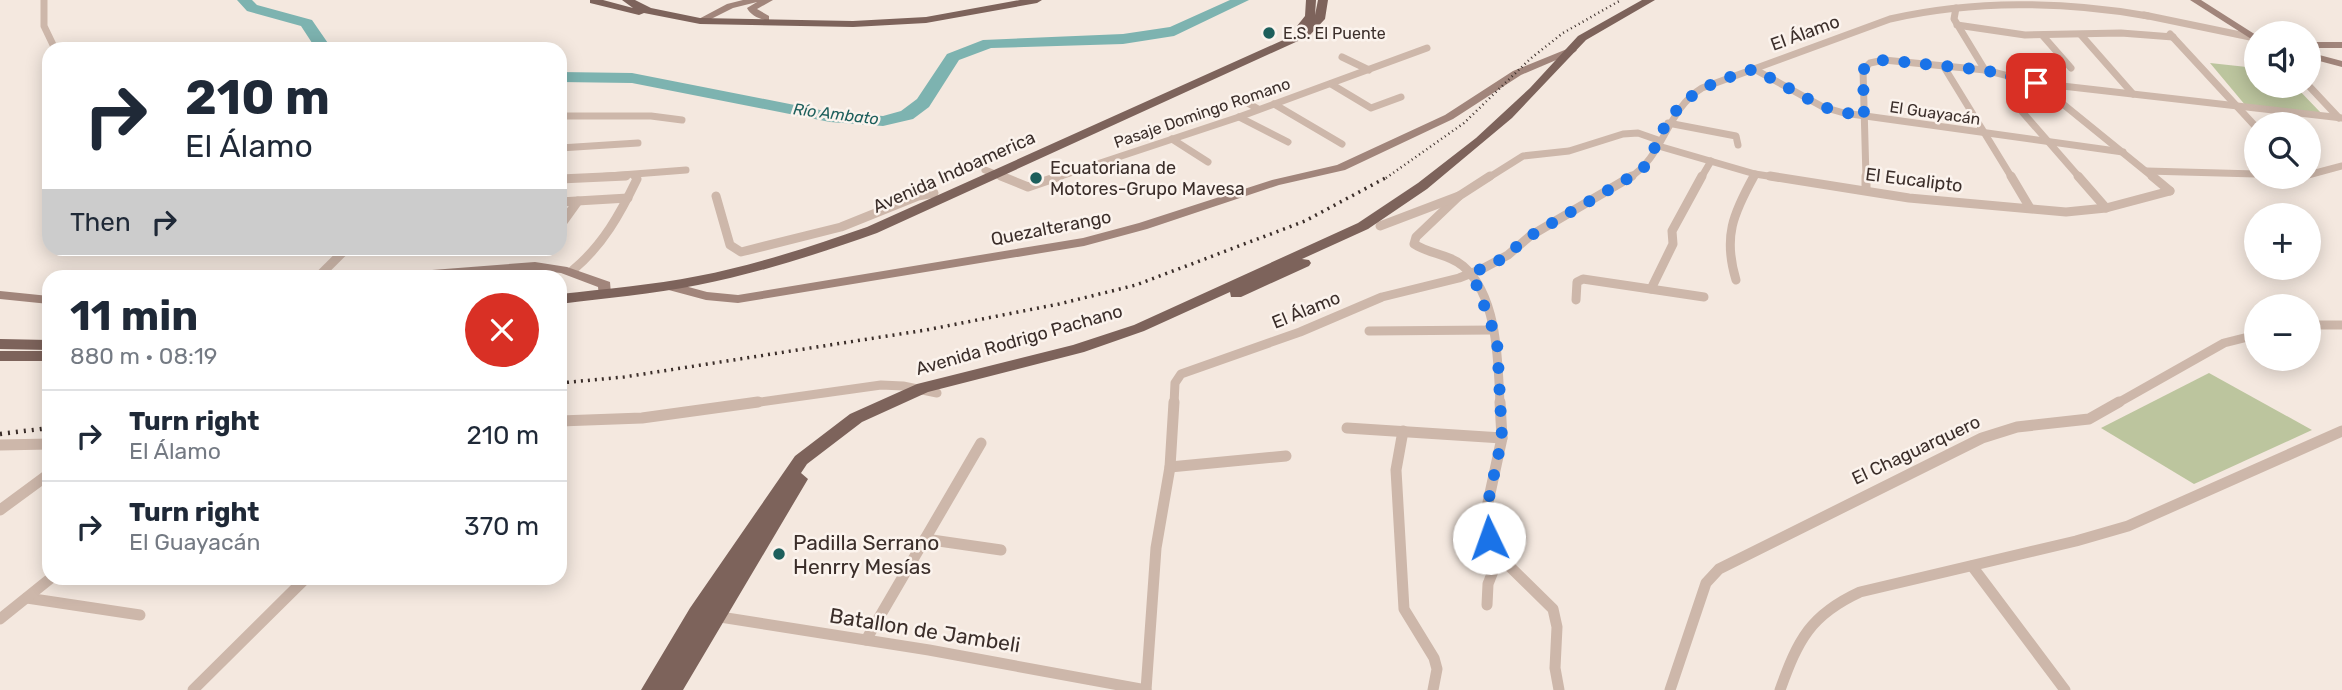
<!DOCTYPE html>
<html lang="en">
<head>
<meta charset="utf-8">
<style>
	:root { --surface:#fff; --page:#f2f2f3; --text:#1f2937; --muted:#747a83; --line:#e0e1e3 }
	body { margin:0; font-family:Rubik,sans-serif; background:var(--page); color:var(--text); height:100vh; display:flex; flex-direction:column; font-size:26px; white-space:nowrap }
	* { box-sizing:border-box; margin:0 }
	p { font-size:23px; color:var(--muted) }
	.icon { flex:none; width:38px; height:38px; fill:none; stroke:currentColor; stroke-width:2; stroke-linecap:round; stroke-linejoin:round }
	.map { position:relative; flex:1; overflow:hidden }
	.sheet { position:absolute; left:42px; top:270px; width:525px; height:315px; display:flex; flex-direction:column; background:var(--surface); border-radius:21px; box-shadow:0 4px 18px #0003 }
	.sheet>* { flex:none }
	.guide { position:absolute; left:42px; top:42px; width:525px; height:214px; border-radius:21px; box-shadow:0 4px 18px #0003; background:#fff; color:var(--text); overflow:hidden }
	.controls { position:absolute; left:2244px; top:21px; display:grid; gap:14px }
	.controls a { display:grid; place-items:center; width:77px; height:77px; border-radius:50%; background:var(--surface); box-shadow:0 4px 18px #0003; font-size:35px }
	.pin { position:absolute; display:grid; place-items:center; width:60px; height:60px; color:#fff; margin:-30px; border-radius:14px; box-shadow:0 4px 10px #0006 }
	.me { position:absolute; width:77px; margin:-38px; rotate:357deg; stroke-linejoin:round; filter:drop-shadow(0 0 5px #0008) }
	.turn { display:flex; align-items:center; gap:24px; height:147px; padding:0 28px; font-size:32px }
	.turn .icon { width:91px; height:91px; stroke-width:2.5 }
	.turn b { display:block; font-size:49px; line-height:60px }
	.then { display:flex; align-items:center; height:66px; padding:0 28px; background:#0003; gap:14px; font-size:26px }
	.round { display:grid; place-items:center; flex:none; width:74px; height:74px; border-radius:37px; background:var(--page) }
	.overview { display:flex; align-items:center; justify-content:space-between; height:119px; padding:0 28px }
	h1 { font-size:42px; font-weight:700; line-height:52px }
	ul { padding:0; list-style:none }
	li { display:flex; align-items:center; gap:21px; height:91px; padding:0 28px; border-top:2px solid var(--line) }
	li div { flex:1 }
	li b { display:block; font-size:26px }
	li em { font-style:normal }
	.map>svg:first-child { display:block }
	.green { fill:#bcc59e }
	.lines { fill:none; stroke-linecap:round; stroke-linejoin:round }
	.river { fill:#7db3b0; fill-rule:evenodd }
	.street-far2 { stroke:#cdb7aa; stroke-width:7 }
	.street-far1 { stroke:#cdb7aa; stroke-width:9 }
	.street { stroke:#cdb7aa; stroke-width:11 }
	.secondary { fill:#a1857b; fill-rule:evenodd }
	.primary { fill:#7d635b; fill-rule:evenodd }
	.rail-far2 { stroke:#3b2e2a; stroke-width:2.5; stroke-dasharray:1 3.5; stroke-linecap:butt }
	.rail-far1 { stroke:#3b2e2a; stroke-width:3.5; stroke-dasharray:2 5; stroke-linecap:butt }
	.rail { stroke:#3b2e2a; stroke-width:4.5; stroke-dasharray:2 6; stroke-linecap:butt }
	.route { stroke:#1a73e8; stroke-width:12; stroke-dasharray:0 21.6 }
	.poi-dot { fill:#1d5f5c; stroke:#fbf3ed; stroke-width:2.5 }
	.labels { text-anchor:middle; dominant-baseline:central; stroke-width:5; stroke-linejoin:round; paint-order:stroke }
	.far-poi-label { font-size:16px; fill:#3b2e2a; stroke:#fbf3ed; text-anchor:start }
	.far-street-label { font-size:16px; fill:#3b2e2a; stroke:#fbf3ed }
	.far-water-label { font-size:16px; font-style:italic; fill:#1d5f5c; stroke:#fbf3ed }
	.street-label { font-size:18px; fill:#3b2e2a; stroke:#fbf3ed }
	.poi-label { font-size:18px; fill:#3b2e2a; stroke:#fbf3ed; text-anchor:start }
	.near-poi-label { font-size:21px; fill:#3b2e2a; stroke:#fbf3ed; text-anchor:start }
	.near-street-label { font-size:21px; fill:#3b2e2a; stroke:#fbf3ed }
</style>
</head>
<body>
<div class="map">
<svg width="2342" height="690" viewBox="0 0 2342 690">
	<rect width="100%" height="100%" fill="#f4e8df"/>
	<g class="green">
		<polygon points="2210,63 2256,68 2256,86 2295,86 2321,113 2246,106"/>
		<polygon points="2209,373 2312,430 2194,484 2101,428"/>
	</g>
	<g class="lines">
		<g class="river">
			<polygon points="237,0 252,0 257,5 312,20 332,49 316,49 301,26 247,11"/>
			<polygon points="1230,0 1249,0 1174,36 1123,44 991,48 959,60 929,107 913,119 883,126 830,122 632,83 560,82 560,72 632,73 830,112 883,116 901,111 917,99 947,54 983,40 1123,34 1170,27"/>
		</g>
		<g class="street-far2">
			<polyline points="44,0 44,26 55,49"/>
			<polyline points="1956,8 1954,19 1985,70"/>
			<polyline points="2144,15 2255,38"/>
			<polyline points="1957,25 2025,35 2121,33 2173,37"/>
			<polyline points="2170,34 2256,127"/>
			<polyline points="2081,35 2133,94"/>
			<polyline points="2043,36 2071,68"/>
			<polyline points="1342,57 1369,70"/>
			<polyline points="1944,67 2012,178"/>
			<polyline points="1754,69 1823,107 1844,113 2123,152"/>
			<polyline points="2037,83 2154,178"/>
			<polyline points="1331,84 1371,108 1401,97"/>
			<polyline points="2308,85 2339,118"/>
			<polyline points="1241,99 1258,109"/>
			<polyline points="2011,99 2080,178"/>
			<polyline points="1274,104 1342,144"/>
			<polyline points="560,116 651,116 682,120"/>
			<polyline points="1239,117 1288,142"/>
			<polyline points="1668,123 1736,136 1738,145"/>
			<polyline points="1172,139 1208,162"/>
			<polyline points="1655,145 1755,174 1781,178"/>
			<polyline points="560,148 638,143"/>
			<polyline points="985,170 1005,178"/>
			<polyline points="2147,171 2256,174"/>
			<polyline points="2308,175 2342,166"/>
			<polyline points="583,178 686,170"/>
			<polyline points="1055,178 1239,117 1427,48"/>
			<polyline points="1488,178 1523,156 1569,151 1623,134 1638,133 1658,140"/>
			<path d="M1629,178c35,-21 37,-68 73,-90l188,-69c83,-19 174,-18 258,-3"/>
			<polyline points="1701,178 1711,161"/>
			<polyline points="1753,178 1755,174"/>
			<polyline points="1866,178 1863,70 1870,63 1884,60 1985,70 2036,83 2342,118"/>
		</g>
		<g class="street-far1">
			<polyline points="1001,176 1028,187 1060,176"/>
			<polyline points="1770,176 1909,198 2066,212 2106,208 2170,191"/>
			<polyline points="1866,176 1866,190"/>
			<polyline points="2011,176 2030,208"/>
			<polyline points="2078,176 2106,208"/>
			<polyline points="2152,176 2170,191"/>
			<polyline points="560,179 626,176"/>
			<polyline points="716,196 730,245 741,252 841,227 918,196 934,193"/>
			<path d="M1459,196l-43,41 -2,7c15,10 35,10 49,22 35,30 35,96 37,138"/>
			<polyline points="560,202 628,198"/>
			<polyline points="560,226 578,201"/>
			<polyline points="1380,226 1459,196 1490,176"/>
			<polyline points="486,248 544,248"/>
			<path d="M573,270c30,-25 47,-56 64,-91l-2,-3"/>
			<polyline points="319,276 347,248"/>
			<path d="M1736,280c-13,-43 -3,-66 18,-104"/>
			<polyline points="1651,289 1673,244 1672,231 1702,176"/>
			<polyline points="1576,300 1577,282 1583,279 1704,297"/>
			<polyline points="2308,325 2342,325"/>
			<polyline points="1369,331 1493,330"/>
			<polyline points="746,404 881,385 903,386 937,393"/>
			<polyline points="1174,404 1175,383 1181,374 1300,332 1382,297 1459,278 1482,269 1508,255 1530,236 1632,176"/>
			<polyline points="2116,404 2224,343 2256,335"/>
		</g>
		<g class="street">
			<polyline points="1500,402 1502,438 1484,521 1489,539 1499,556 1553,609 1557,627 1555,668 1559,690"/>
			<polyline points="560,421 642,418 758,402"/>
			<polyline points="1347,428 1502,438"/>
			<polyline points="1403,431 1396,470 1404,609 1434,658 1437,669 1433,690"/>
			<polyline points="0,445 49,444"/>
			<polyline points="1170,467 1286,456"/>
			<polyline points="0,510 49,474"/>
			<polyline points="925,539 1001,550"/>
			<polyline points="1972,566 2065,690"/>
			<polyline points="27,598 140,615"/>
			<polyline points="1487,605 1488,584 1499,556"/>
			<polyline points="714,616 929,650 1146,690"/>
			<polyline points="0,619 51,578"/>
			<polyline points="866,640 981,443"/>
			<polyline points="193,690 306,578"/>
			<polyline points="1146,690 1156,548 1170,467 1174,402"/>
			<polyline points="1670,690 1706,583 1719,569 1982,438 2017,427 2089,419 2119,402"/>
			<path d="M1780,690c18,-50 30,-75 80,-98l216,-51 52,-15 214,-95"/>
		</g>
		<g class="secondary">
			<path d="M743,0h30l-16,9 12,7v4c-7,1 -19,-5 -22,-12l10,-6 -24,6 -30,15 -8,-2 32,-17z"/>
			<polygon points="2190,0 2201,0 2256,35 2256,42"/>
			<rect x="2308" y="42" width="34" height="6"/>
			<polygon points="1572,47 1577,50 1575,52 1521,75 1453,119 1345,170 1279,185 1147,229 1084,246 738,303 706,300 665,289 663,286 670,282 707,292 738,295 1083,238 1139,223 1272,180 1337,165 1445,115 1513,71"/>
			<polygon points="2308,52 2342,61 2342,67 2308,58"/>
			<polygon points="535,262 567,267 610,282 611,294 604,298 599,297 598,287 561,273 535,270 450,276 399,276 406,272"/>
			<polygon points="0,291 49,296 49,304 0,299"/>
		</g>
		<g class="primary">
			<polygon points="590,0 603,0 633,8 622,0 635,0 651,8 700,18 853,21 926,17 1020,0 1042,0 1037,3 926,23 853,27 700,24 644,13 639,15 590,3"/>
			<path d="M1306,0h10l-1,15 3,-15h10l-3,19 -16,17 -432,197c-59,21 -118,40 -179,52 -46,9 -92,13 -138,19v-10c46,-5 92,-9 138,-18 58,-11 114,-30 169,-49l434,-195 3,-3 -7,-3 8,-10z"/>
			<polygon points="1642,0 1655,0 1586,40 1512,118 1427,189 1368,229 1302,259 1309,260 1311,263 1309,266 1241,297 1231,297 1230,292 1144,331 1084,352 928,392 862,422 807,464 801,473 808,479 683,690 641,690 690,608 795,456 850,414 917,384 1073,345 1134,325 1358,223 1418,183 1476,138 1530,88 1578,36"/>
			<polygon points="0,339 49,340 49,350 0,349"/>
			<rect x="0" y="351" width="49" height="10"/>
		</g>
		<polyline class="rail-far2" points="1386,178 1464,123 1530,59 1563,33 1621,0"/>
		<polyline class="rail-far1" points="560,383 624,377 926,330 1059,304 1136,285 1305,221 1389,176"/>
		<polyline class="rail" points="0,434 49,428"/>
	</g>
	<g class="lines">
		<path class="route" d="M1489,538l-5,-17 18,-83 -5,-98 -25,-67 25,-11 33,-26 109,-64c11,-9 15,-24 21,-37 23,-43 50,-52 94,-66l69,38 41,10 -1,-47 7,-7 14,-3 100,10 52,13"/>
	</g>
	<g class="poi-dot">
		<circle cx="1269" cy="33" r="7"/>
		<circle cx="1036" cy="178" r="7"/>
		<circle cx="779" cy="554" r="7"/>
	</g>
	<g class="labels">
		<g class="far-poi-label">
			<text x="1283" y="33">E.S. El Puente</text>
		</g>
		<g class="far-street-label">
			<text transform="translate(1202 113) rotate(-19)">Pasaje Domingo Romano</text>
			<text transform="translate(1935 113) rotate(8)">El Guayacán</text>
		</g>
		<g class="far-water-label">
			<text transform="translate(836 114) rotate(7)">Río Ambato</text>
		</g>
		<g class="street-label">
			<text transform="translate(1805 33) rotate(-20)">El Álamo</text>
			<text transform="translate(954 172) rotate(-24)">Avenida Indoamerica</text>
			<text transform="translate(1914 180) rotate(7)">El Eucalipto</text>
			<text transform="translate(1051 228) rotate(-11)">Quezalterango</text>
			<text transform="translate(1306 310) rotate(-22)">El Álamo</text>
			<text transform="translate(1019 340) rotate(-16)">Avenida Rodrigo Pachano</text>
			<text transform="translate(1916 450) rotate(-25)">El Chaguarquero</text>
		</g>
		<g class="poi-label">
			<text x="1050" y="168">Ecuatoriana de<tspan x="1050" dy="21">Motores-Grupo Mavesa</tspan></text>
		</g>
		<g class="near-poi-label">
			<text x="793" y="542">Padilla Serrano<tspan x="793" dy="24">Henrry Mesías</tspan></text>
		</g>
		<g class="near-street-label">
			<text transform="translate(925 630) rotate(9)">Batallon de Jambeli</text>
		</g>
	</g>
</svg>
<div class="controls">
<a><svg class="icon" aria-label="sound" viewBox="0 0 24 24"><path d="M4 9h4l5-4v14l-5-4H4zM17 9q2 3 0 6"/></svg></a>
<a><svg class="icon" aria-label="search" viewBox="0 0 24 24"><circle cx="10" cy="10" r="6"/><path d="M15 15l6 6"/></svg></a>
<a>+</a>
<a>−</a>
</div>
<div class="pin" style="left:2036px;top:83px;background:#d93025"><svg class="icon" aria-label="arrive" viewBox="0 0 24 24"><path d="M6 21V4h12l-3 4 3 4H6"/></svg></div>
<svg class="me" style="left:1489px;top:538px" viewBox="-20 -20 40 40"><circle r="19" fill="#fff"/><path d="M0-13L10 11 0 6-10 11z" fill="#1a73e8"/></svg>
<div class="guide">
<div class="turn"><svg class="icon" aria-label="right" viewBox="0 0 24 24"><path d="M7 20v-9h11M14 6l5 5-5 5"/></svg><div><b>210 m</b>El Álamo</div></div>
<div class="then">Then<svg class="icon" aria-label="right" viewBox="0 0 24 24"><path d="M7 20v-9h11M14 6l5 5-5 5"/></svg></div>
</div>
<section class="sheet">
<div class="overview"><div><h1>11 min</h1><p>880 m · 08:19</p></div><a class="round" style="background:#d93025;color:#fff"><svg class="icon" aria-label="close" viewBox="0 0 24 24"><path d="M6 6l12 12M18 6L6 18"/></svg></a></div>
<ul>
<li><svg class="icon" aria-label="right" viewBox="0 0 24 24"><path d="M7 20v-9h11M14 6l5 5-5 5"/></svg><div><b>Turn right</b><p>El Álamo</p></div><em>210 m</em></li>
<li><svg class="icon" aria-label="right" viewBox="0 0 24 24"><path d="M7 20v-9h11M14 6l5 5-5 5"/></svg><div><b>Turn right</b><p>El Guayacán</p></div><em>370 m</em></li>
</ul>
</section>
</div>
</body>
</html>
